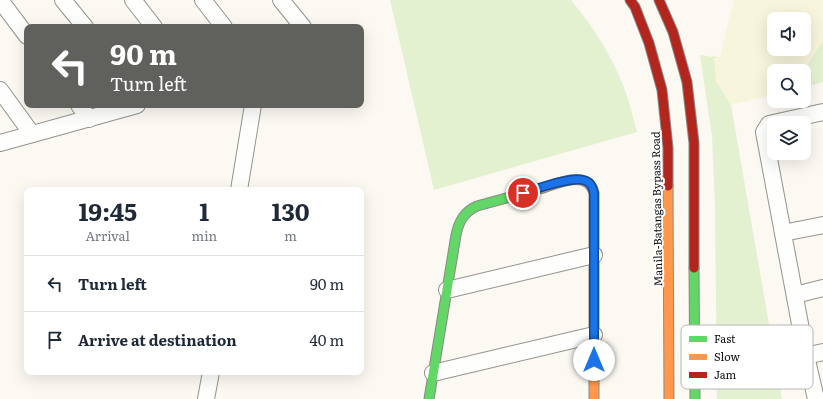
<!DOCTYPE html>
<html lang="en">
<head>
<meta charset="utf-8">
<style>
	:root { --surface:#fff; --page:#f6f6f7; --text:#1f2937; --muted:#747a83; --line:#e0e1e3 }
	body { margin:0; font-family:Literata,serif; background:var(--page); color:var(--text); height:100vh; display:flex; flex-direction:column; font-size:15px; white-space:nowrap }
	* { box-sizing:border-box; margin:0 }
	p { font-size:13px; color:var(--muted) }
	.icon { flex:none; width:22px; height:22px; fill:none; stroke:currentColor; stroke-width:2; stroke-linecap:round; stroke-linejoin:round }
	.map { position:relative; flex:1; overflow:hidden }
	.details { position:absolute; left:24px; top:187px; width:340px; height:188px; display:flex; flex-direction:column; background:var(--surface); border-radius:8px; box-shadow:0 4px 16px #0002 }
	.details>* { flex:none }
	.hud { position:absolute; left:24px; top:24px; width:340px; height:84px; border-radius:8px; box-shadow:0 4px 16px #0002; background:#60605d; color:#fff; overflow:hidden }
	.buttons { position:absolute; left:767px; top:12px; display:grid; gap:8px }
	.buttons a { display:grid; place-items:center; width:44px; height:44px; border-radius:8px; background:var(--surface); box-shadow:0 4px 16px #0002; font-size:20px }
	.pin { position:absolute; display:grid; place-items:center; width:34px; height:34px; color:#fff; margin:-17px; border:2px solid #fff; border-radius:50%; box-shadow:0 1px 4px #0007 }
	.me { position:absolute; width:44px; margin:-22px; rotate:0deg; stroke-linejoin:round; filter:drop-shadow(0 0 3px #0008) }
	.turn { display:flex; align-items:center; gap:14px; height:84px; padding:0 20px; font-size:18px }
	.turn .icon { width:52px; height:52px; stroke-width:2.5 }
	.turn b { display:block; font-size:28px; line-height:34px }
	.eta { display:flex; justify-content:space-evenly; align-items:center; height:68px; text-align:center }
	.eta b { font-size:24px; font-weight:700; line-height:28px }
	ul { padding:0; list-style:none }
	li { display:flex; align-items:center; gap:12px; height:56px; padding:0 20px; border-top:1px solid var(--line) }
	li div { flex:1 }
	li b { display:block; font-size:15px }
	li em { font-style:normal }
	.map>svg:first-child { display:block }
	.farmland { fill:#f8f5dd; fill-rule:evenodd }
	.green { fill:#e4f1d1 }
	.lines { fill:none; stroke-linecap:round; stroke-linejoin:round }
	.street-casing { stroke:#949390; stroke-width:18 }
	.fast-casing { stroke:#8b8a86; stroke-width:11 }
	.slow-casing { stroke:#8b8a86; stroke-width:11 }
	.jam-casing { stroke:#8b8a86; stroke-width:11 }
	.street { stroke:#fefefd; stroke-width:16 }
	.fast { stroke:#63d668; stroke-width:9 }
	.slow { stroke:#ff974d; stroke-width:9 }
	.jam { stroke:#b3261e; stroke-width:9 }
	.route-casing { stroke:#114b97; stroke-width:10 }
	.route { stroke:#1a73e8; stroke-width:7 }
	.labels { text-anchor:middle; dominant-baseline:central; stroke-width:4; stroke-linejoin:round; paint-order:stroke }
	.street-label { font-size:11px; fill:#0d0d0d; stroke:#fff }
	.key { fill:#fff; stroke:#b6b6b6; stroke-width:1 }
	.key-label { font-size:11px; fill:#0d0d0d }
</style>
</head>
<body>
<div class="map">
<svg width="823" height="399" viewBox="0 0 823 399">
	<rect width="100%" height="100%" fill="#fbf9f1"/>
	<path class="farmland" d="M734,0h89v41l-16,24 2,21 -5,1v-16h-30v23l-43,11 -15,-24 -2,-22 -3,-4 9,3 5,-24zM774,19h30v30h-30z"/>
	<g class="green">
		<path d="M390,0h181c23,28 41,56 54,90 5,13 8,28 12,42l-203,58z"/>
		<polygon points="823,41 823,82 809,86 807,65"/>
		<polygon points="700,55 713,57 711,55 720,58 714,58 716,81 731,105 782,399 717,399 715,205 712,136"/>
	</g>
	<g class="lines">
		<g class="street-casing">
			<g id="street">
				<polyline points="0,0 27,36"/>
				<polyline points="63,0 85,27"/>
				<polyline points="133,0 154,27"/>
				<polyline points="203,0 224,27"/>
				<polyline points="281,0 303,27"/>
				<polyline points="0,90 32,134"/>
				<polyline points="79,105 89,119"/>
				<polyline points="0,143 137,105"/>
				<polyline points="239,190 253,105"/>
				<polyline points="783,233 823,225"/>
				<polyline points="447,290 594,255"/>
				<polyline points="795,295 823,288"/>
				<polyline points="806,356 823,352"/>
				<polyline points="433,373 594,335"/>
				<polyline points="206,399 211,372"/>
				<polyline points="816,399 806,356 764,132 769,124 823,112"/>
			</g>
		</g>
		<g class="fast-casing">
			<g id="fast">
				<polyline points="694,268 695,399"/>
				<path d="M429,399l27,-164c3,-14 8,-23 21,-29l66,-18"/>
			</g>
		</g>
		<g class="slow-casing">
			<g id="slow">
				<polyline points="668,186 669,399"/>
				<path d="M543,188c15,-5 45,-19 51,5v206"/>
			</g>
		</g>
		<g class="jam-casing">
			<g id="jam">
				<polyline points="630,0 635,7 649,43 662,90 668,148 668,186"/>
				<polyline points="659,0 673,32 687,82 694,143 694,268"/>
			</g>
		</g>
		<use href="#street" class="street"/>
		<use href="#fast" class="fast"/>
		<use href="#slow" class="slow"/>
		<use href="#jam" class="jam"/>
	</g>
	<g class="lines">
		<g class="route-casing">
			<path id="route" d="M523,193c14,-4 50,-18 63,-12 5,2 7,7 8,12v167"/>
		</g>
		<use href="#route" class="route"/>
	</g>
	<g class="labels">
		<g class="street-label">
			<text transform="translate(656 209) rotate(-91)">Manila-Batangas Bypass Road</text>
		</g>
	</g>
	<rect x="681" y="325" width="132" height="64" rx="6" class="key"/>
	<rect x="689" y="336" width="18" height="6" fill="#63d668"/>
	<rect x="689" y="354" width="18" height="6" fill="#ff974d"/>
	<rect x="689" y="372" width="18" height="6" fill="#b3261e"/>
	<g class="key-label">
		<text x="714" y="343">Fast</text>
		<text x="714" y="361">Slow</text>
		<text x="714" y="379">Jam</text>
	</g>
</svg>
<div class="buttons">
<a><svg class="icon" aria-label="sound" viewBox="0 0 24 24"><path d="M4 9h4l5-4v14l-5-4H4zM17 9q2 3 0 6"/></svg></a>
<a><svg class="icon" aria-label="search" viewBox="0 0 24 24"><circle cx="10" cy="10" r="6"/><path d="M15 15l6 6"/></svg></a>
<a><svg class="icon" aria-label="layers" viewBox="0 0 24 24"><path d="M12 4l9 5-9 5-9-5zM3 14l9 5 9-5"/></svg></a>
</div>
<div class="pin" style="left:523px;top:193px;background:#d93025"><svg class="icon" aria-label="arrive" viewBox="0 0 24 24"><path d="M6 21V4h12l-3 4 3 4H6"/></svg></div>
<svg class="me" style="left:594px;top:360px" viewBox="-20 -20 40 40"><circle r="19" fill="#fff"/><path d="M0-13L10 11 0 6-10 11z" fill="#1a73e8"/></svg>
<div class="hud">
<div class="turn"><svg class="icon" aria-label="left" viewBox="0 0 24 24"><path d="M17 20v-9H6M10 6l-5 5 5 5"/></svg><div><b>90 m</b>Turn left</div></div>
</div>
<section class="details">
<div class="eta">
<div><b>19:45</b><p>Arrival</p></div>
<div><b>1</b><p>min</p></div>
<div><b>130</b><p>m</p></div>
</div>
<ul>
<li><svg class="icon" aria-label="left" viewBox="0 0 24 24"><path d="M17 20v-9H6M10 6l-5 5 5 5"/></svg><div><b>Turn left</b></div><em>90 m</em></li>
<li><svg class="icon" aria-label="arrive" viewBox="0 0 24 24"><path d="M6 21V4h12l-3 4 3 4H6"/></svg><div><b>Arrive at destination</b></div><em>40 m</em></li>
</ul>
</section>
</div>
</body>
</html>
